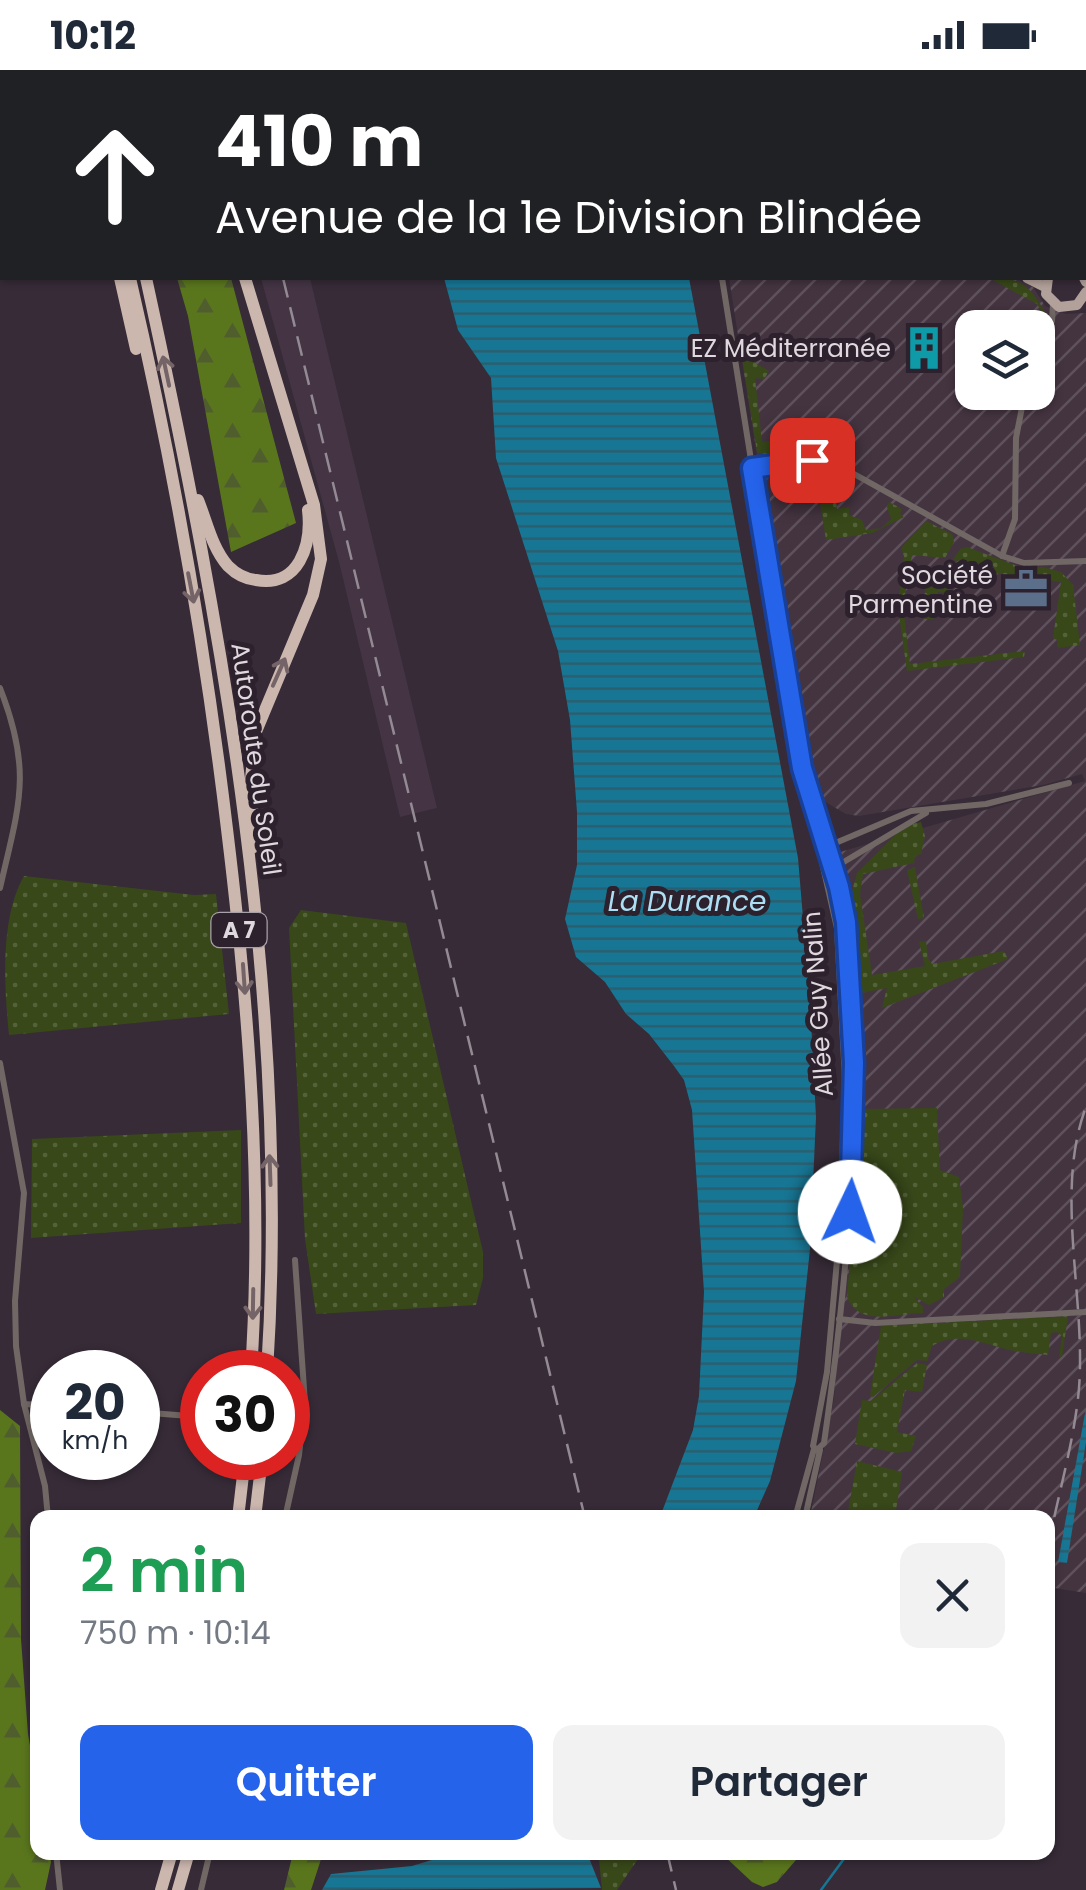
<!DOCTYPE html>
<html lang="fr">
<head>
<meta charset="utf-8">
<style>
	:root { --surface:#fff; --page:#f2f2f3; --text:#1f2937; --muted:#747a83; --accent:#2563eb }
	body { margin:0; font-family:Poppins,sans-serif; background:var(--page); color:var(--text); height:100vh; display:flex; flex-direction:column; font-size:38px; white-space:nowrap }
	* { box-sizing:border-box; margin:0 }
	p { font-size:32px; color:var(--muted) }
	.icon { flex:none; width:55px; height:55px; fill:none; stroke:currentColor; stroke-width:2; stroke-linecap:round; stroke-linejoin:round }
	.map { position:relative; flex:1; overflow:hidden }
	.drawer { position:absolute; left:30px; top:1440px; width:1025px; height:350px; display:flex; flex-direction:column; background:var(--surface); border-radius:20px; box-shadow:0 2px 8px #0004 }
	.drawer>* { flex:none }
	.banner { position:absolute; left:0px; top:0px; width:1088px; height:210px; box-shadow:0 2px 8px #0004; background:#202124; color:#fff; overflow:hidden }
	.fabs { position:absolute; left:955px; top:240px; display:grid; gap:20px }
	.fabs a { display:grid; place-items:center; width:100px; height:100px; border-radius:20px; background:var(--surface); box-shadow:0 2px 8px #0004; font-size:50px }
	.speed { position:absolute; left:30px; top:1280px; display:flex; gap:20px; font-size:50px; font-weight:700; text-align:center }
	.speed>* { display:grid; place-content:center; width:130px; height:130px; border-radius:50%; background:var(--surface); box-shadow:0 2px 8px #0004; line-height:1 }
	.speed small { font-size:25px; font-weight:400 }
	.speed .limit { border:15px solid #d22; background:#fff; color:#111 }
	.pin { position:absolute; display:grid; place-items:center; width:85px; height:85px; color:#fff; margin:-42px; border-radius:20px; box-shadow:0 5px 15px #0006 }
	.me { position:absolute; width:110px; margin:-55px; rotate:3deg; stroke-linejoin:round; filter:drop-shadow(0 0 8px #0008) }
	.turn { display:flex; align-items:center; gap:35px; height:210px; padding:0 50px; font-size:45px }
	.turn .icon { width:130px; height:130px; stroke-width:2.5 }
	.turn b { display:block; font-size:70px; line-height:85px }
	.round { display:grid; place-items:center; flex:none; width:105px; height:105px; border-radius:20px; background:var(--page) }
	.headline { display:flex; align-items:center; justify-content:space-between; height:170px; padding:0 50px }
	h1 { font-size:60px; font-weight:600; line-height:75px; color:#1e9e55 }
	.action { display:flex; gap:20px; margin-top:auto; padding:20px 50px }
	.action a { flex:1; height:115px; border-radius:20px; background:var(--accent); color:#fff; font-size:40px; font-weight:600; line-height:115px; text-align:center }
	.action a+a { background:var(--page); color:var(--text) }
	.status { display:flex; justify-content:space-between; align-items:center; height:70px; padding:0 50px; background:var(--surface); direction:ltr }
	.status svg { height:28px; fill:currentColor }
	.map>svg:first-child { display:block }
	.built { fill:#443444 }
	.industrial { fill:url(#industrial-furrows); fill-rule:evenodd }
	.grass { fill:url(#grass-dots) }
	.forest { fill:url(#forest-firs) }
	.water { fill:url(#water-rules) }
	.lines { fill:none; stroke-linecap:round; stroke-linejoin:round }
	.stream { stroke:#177694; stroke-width:2.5 }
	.street { stroke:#716865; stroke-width:6 }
	.secondary { stroke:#968883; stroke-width:9 }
	.primary { stroke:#b2a19a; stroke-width:10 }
	.highway { stroke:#ccb7af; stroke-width:12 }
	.rail { stroke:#938a94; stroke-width:2.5; stroke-dasharray:20 10; stroke-linecap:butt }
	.oneway { stroke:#746467 }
	.route-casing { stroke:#184099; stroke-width:25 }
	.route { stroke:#2563eb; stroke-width:18 }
	.labels { text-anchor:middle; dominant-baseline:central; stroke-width:10; stroke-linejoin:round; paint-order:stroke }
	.shield { fill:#2c212c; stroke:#a9a1a9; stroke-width:2.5 }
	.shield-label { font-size:22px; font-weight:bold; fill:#dfd8df }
	.poi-label { font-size:25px; fill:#dfd8df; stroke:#2c212c; text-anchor:end }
	.street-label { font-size:25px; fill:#dfd8df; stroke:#2c212c }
	.water-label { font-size:28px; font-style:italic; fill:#addff4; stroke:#2c212c }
</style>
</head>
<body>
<div class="status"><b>10:12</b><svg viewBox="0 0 49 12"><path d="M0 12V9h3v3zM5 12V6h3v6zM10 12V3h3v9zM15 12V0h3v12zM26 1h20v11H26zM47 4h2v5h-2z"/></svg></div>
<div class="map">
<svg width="1086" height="1820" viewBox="0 0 1086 1820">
	<defs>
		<pattern id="industrial-furrows" width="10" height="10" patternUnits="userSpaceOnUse" patternTransform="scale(2.5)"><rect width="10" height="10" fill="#443440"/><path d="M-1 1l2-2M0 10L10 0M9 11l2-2" fill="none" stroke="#5f515b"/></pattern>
		<pattern id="grass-dots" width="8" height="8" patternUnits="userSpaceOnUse" patternTransform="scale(2.5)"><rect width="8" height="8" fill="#384819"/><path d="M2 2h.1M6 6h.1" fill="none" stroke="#54623a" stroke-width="1.8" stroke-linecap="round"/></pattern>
		<pattern id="forest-firs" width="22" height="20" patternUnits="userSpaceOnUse" patternTransform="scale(2.5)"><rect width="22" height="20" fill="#5a761d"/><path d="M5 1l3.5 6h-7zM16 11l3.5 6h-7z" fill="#505e2e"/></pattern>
		<pattern id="water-rules" width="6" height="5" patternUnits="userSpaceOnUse" patternTransform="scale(2.5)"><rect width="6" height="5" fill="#177694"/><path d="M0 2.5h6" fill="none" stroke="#2b5e70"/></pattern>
	</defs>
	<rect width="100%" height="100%" fill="#362b37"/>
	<polygon class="built" points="261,208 310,208 437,738 400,747 339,492"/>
	<g class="industrial">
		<polygon points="800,0 1062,0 1064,2 800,2"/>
		<path d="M729,208h286l18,9 12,19 21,8 20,-1v1280l-38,-6v-69l-238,-1 24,-118 23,-318 -3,-139 -21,-88 252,-73 -3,-7 -39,11 -184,31 -13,-2 -19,-11 -12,-14 -6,-16 -18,-102zM972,258h66v64h-66z"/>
	</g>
	<g class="grass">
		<path d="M989,208c32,-1 40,7 56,34l-7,28 5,-26 -6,-10z"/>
		<path d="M739,269c14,3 14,11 15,23l15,9 -5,8 -9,-1 7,64 44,-5 1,17 -35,4 -15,-6z"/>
		<polygon points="817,415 835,423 837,439 849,437 849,445 862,450 866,460 881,458 891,449 887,437 889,432 902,439 900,444 904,447 872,463 826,470"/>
		<polygon points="926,451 952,464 954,472 945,488 912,485 903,536 910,594 1025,581 1024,587 907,601 898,538 904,486 901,478"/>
		<polygon points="967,477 1023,498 1043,497 1061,502 1073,515 1080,575 1058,578 1057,570 1053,568 1061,512 994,503 994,496 953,490 960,479"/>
		<polygon points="929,513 952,516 951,524 938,522 934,549 925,549 922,544 926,516"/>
		<polygon points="921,752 925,766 921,784 915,786 914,793 863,804 860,824 872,905 925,896 919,872 926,871 928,888 932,894 1004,881 1008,889 882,938 887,918 862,923 852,821 857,803 904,756"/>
		<polygon points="915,797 924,848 918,849 907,800"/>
		<path d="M24,806l170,19 22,-1 13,120 -220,21c-5,-48 -9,-118 15,-159z"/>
		<polygon points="301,840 406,853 483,1182 483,1208 476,1235 316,1244 305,1169 289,858"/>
		<path d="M937,1038l3,62 19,7 4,31 -3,69 -16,12v8l-15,8 -16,-9 10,11v6c-26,0 -64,15 -76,-16l15,-188z"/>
		<polygon points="241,1060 241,1153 31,1168 32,1069"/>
		<path d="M1068,1246l-6,41h-3l3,-21 -5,-4 -6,1 -3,22c-14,-2 -29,-2 -42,-6 -24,-6 -50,-18 -74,-3l-5,15 -10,-1 -44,37 -3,-1 11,-70z"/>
		<polygon points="917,1293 927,1295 922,1322 905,1320 897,1362 916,1366 911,1381 896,1383 855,1374 862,1330 871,1331"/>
		<polygon points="857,1391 902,1402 895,1447 847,1447"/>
		<polygon points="621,1783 642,1783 617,1820 602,1820 599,1789"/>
	</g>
	<g class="forest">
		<polygon points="177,208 231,208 296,453 231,482 188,246"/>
		<polygon points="0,1340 20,1356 21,1569 28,1664 37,1717 38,1782 49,1783 51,1792 45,1820 0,1820"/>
		<polygon points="293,1783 323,1783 311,1820 284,1820"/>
		<polygon points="721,1783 802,1783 777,1812 763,1817 752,1812"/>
	</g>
	<g class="water">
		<polygon points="374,0 656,0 656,2 375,2"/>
		<polygon points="444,208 689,208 798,788 810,932 816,1047 810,1179 796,1311 770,1411 754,1447 660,1447 693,1360 699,1326 704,1222 692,1040 684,1010 674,996 649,964 626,944 605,912 576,887 565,849 577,795 577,742 570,650 558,581 496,388 491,308 458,260"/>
		<polygon points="1086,1338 1086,1372 1067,1493 1058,1492"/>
		<polygon points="455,1783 587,1783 601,1818 322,1820 331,1804 412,1796"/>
	</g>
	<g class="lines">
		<polyline class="stream" points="821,1820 849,1782"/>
		<g class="street">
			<polyline points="1085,4 1086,3"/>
			<polyline points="722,208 788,622 808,731 837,858 845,1009 840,1157 827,1302 813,1376 817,1380"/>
			<polyline points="1038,288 1052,251 1053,234"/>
			<polyline points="752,398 812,390 836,394 1002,486 1024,493 1086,491"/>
			<polyline points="1002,486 1015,449 1016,368 1025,322"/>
			<path d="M0,618c33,84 19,117 0,200"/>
			<path d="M811,723c14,43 30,87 36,132 4,33 4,66 5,99 6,141 -8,279 -28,419l-7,7"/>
			<polyline points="826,777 911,741 986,734 1069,713"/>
			<polyline points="832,792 842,793 926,743"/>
			<polyline points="0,993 24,1123 15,1231 16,1276 24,1334 45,1416 48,1448"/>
			<polyline points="839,1249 875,1253 1086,1242"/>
			<polyline points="24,1334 52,1336"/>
			<polyline points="138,1342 202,1347"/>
			<polyline points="288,1354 304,1356"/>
			<polyline points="285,1448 299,1385 305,1333 295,1190"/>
			<polyline points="795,1448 814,1379"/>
			<polyline points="805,1448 820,1380"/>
			<polyline points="38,1538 33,1619 38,1687"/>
			<polyline points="56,1782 60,1820"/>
			<polyline points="201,1820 210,1782"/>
		</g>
		<g class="secondary">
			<polyline points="731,0 734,2"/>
			<polyline points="695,2 695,0"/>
		</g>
		<g class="primary">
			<polyline points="704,0 706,2"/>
			<polyline points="1027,208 1045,217"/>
			<polyline points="1048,208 1046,224 1059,237 1077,235 1086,222"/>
			<polyline points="1084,208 1086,212"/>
		</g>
		<g class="highway">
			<polyline points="81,0 82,2"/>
			<polyline points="98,0 98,2"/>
			<polyline points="128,0 134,2"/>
			<polyline points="143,0 148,2"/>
			<polyline points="0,10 2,12"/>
			<polyline points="120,208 136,279"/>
			<path d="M130,208c42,181 75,366 97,551 22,180 36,362 24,543"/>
			<path d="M146,208c78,357 145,727 121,1094"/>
			<polyline points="245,208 314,435 321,489 313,525 255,664 251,710 254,777"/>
			<path d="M198,430c9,22 14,48 30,66 8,8 17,13 28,14 43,8 56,-35 52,-70"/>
			<polyline points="238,1448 245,1388"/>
			<polyline points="255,1448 262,1388"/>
			<polyline points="161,1820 172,1782"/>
			<polyline points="178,1820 189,1782"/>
		</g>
		<g class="rail">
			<polyline points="232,0 233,2"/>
			<polyline points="283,208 585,1448"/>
			<path d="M1048,1476c10,-50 27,-109 31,-158 7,-90 -25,-197 7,-281"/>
			<polyline points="667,1782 676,1820"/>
		</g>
	</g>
	<defs><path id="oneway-shaft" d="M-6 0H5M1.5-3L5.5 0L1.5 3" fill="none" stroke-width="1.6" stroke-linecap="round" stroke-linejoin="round" transform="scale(2.5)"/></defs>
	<g class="oneway">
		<use href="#oneway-shaft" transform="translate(166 301) rotate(-102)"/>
		<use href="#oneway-shaft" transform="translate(191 518) rotate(79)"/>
		<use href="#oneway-shaft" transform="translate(279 602) rotate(-66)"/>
		<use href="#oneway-shaft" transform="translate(244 909) rotate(86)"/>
		<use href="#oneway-shaft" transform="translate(270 1100) rotate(-92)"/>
		<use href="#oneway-shaft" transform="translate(253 1234) rotate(91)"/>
	</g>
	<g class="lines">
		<g class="route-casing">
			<polyline id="route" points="812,390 752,398 802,698 839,817 846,852 854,993 850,1142"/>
		</g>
		<use href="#route" class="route"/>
	</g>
	<defs>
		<g id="building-bare" transform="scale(3.45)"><path d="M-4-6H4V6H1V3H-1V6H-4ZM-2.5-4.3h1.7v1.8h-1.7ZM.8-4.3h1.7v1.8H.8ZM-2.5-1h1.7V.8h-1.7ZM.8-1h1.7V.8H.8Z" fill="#0f9aa8" stroke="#2c212c" stroke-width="2.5" paint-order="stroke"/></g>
		<g id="office-bare" transform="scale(3.45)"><path d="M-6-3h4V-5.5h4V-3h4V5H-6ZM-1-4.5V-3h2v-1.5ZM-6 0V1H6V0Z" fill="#5c6f8a" stroke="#2c212c" stroke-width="2.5" paint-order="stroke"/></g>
	</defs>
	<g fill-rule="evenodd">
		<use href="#building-bare" x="924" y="278"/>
		<use href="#office-bare" x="1026" y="519"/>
	</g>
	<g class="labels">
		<rect class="shield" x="211.5" y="843" width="55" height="34" rx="8"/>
		<g class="shield-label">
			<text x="239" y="860">A 7</text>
		</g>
		<g class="poi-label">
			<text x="891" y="278">EZ Méditerranée</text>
			<text x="993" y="505">Société<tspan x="993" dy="29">Parmentine</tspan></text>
		</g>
		<g class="street-label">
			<text transform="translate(256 689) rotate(82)">Autoroute du Soleil</text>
			<text transform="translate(818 934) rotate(-94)">Allée Guy Nalin</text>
		</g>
		<g class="water-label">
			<text x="687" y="831">La Durance</text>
		</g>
	</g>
</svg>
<div class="fabs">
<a><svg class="icon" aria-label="layers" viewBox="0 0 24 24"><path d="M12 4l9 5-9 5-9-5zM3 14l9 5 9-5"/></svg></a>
</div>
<div class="speed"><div>20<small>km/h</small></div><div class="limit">30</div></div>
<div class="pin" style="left:812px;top:390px;background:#d93025"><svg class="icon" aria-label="arrive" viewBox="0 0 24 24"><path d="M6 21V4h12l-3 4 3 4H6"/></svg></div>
<svg class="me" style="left:850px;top:1142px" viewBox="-20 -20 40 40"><circle r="19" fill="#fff"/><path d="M0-13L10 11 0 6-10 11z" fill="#2563eb"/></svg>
<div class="banner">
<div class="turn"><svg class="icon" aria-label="ahead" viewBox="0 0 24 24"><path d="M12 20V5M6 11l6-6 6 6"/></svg><div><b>410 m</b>Avenue de la 1e Division Blindée</div></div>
</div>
<section class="drawer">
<div class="headline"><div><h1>2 min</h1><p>750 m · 10:14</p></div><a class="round"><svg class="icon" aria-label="close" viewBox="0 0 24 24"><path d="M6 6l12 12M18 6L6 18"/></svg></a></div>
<div class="action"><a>Quitter</a><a>Partager</a></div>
</section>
</div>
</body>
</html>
